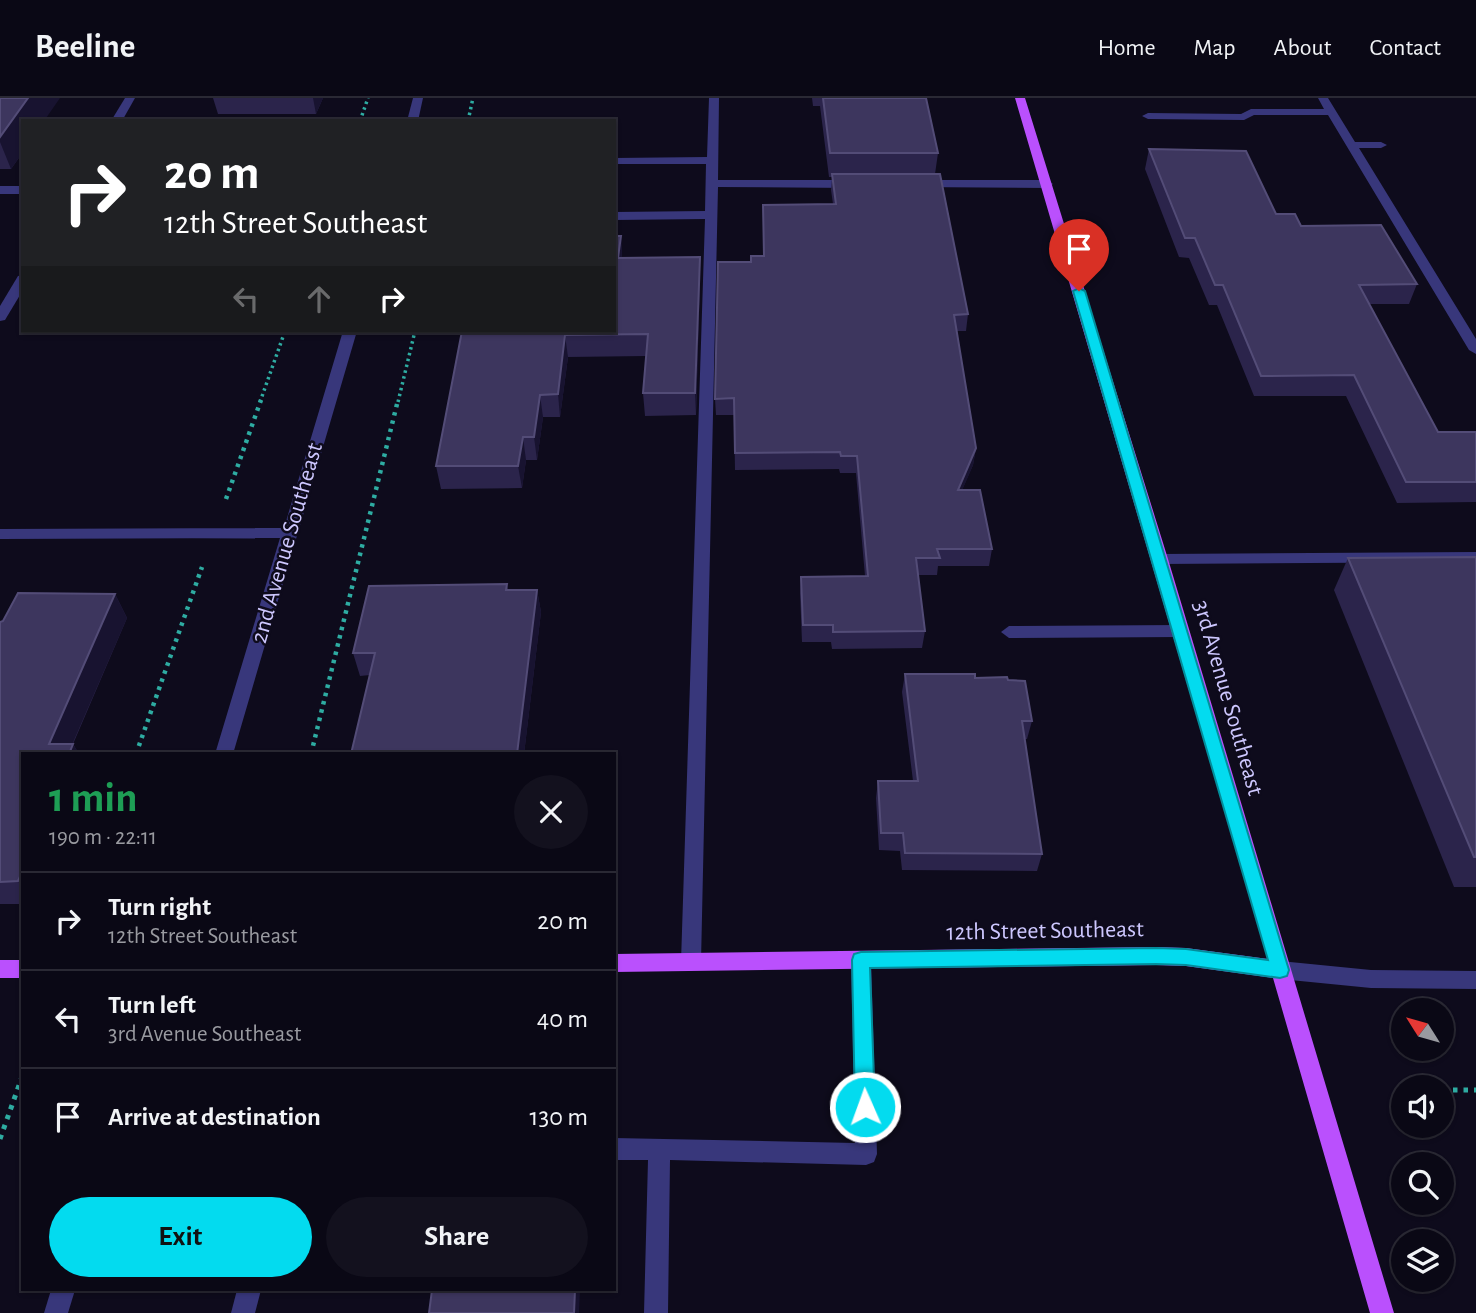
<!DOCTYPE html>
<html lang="en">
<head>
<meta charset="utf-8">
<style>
	:root { --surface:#0a0815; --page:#13111e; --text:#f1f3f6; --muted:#999aa0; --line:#2a2934; --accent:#03dbef }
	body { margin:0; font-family:"Alegreya Sans",sans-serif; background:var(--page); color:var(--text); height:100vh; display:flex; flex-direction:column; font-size:26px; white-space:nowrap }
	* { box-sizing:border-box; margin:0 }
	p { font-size:23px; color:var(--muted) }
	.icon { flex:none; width:38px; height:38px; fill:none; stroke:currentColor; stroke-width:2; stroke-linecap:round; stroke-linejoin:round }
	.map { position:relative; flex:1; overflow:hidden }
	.drawer { position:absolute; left:21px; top:654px; width:595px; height:539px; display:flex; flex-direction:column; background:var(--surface); border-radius:0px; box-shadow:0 2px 5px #0004,0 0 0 2px var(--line) }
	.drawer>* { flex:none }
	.top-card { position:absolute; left:21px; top:21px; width:595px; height:214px; border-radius:0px; box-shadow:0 2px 5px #0004,0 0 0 2px var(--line); background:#202124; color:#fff; overflow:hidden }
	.needle { width:46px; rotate:307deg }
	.fabs { position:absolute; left:1391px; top:900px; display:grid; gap:14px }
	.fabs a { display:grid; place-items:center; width:63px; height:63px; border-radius:50%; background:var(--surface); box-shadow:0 2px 5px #0004,0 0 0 2px var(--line); font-size:35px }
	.pin { position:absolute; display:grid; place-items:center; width:60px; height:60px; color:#fff; margin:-72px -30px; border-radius:50% 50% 50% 0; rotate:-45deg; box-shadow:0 0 7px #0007 }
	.pin .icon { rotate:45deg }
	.me { position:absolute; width:77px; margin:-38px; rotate:358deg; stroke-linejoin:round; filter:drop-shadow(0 0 5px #0008) }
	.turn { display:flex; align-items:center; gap:24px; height:147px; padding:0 28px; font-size:32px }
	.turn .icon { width:91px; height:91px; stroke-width:2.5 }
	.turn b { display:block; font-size:49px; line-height:60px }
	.lanes { display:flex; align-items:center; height:66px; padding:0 28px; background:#0003; justify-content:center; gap:35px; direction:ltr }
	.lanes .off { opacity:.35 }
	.round { display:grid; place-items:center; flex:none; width:74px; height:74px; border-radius:37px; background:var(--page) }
	.head { display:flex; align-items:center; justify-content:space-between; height:119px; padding:0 28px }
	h1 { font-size:42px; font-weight:700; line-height:52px; color:#1e9e55 }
	.action { display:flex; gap:14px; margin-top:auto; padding:14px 28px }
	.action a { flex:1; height:80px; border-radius:42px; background:var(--accent); color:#111; font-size:28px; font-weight:700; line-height:80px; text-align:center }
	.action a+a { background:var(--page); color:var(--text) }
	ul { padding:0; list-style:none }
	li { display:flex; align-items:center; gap:21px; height:98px; padding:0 28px; border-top:2px solid var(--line) }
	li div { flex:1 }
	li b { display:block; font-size:26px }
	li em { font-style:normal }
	header { display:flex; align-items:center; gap:42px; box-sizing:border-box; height:98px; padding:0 35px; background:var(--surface); border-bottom:2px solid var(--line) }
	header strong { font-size:33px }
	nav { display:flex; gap:38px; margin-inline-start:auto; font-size:24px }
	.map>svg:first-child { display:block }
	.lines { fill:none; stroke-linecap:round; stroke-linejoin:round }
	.path-far2 { stroke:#2eaca2; stroke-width:3.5; stroke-dasharray:2.5 3.5; stroke-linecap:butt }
	.path-far1 { stroke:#2eaca2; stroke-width:4.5; stroke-dasharray:3.5 5; stroke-linecap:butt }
	.path { stroke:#2eaca2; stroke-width:5; stroke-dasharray:4.5 6; stroke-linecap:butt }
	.minor { fill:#38377b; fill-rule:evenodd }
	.major { fill:#ba50fd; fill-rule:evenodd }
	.wall { fill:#2b244b }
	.shaded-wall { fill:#181330 }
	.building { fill:#3d365e; stroke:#534c77; stroke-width:2 }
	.route { fill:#03dbef; stroke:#028e9b; stroke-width:2 }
	.labels { text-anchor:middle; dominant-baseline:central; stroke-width:5; stroke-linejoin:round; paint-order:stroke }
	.street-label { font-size:24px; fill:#cdc7fe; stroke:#0e0b1c }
</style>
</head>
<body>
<header>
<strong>Beeline</strong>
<nav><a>Home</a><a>Map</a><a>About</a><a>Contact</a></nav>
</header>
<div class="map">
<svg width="1476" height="1215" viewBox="0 0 1476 1215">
	<rect width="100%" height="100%" fill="#0e0b1c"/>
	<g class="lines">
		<g class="path-far2">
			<polyline points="360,23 368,0"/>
			<polyline points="468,23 473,0"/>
			<polyline points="260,304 285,233"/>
			<polyline points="398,304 415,233"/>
		</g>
		<g class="path-far1">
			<polyline points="226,401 261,302"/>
			<polyline points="136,656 202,469"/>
			<polyline points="311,656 398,302"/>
		</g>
		<g class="path">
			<polyline points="1453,992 1476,992"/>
			<polyline points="0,1041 23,976"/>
		</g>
		<g class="minor">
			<polygon points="125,0 135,0 122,23 111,23"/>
			<polygon points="413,0 423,0 418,23 407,23"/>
			<polygon points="709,0 719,0 718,82 854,82 860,86 854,90 718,89 701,864 698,870 691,873 684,870 681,864 705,121 614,122 614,114 705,113 706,66 614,66 614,60 707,59"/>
			<polygon points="1318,0 1328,0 1355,44 1381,44 1387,47 1381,50 1359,50 1476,241 1476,256 1469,252 1328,17 1254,17 1244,22 1148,21 1142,18 1148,15 1241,16 1251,11 1324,11"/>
			<polygon points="917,82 1047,82 1053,86 1047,90 913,89 911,86"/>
			<rect x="0" y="88" width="23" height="8"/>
			<polygon points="23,177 23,192 5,222 0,223 0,208 18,178"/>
			<polygon points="343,233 357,233 233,656 215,656 280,440 0,441 0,431 284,430"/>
			<polygon points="1476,454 1476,464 1160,466 1152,461 1160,456"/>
			<polygon points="1181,527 1189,533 1181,539 1009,540 1001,534 1009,528"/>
			<polygon points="861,853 868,856 871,862 877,1056 874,1064 866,1067 670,1062 668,1215 644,1215 648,1062 614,1062 614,1040 855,1045 851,862 854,856"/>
			<polygon points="1280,863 1371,872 1476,873 1476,891 1371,890 1280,881 1273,878 1270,872 1273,866"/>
			<polygon points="51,1192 75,1192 68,1215 44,1215"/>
			<polygon points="237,1192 261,1192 255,1215 231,1215"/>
		</g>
		<g class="major">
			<polygon points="1015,0 1025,0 1168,461 1394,1215 1370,1215 1273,880 1186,868 1156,867 614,874 614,856 1156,849 1186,850 1268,861"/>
			<rect x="0" y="862" width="23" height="18"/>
		</g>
	</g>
	<g class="wall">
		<polygon points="0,0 23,23 23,54 11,71 0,71"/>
		<polygon points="213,0 323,0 316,16 218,16"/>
		<polygon points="812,0 926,0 938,55 935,76 968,216 966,233 957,233 976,350 973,367 962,392 992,451 989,468 938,468 937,477 918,477 925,533 922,550 832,551 831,544 802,544 800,495 801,479 865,478 856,375 840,375 839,371 735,372 734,317 716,317 715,301 751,164 763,158 763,107 833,106 831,92 832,79 829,79 820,8 813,8"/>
		<polygon points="1149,51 1417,186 1409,206 1369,206 1438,334 1476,334 1476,404 1397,405 1346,298 1254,298 1217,207 1209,207 1189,160 1179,159 1145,71"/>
		<polygon points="621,138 622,159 700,159 700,181 696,317 645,318 643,295 646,258 568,259 560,319 543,319 537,362 526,362 522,390 441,391 436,368"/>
		<polygon points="1476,459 1476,789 1454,789 1334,492 1348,460"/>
		<polygon points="507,486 508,492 537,492 541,514 524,656 351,656 370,577 360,578 353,555"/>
		<polygon points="115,496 127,520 73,646 79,656 23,656 23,806 0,806 0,524"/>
		<polygon points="905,576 975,580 1008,582 1032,623 1027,641 1025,641 1042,756 1037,773 902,772 900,753 879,752 876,700 878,683 913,683 902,594"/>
	</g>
	<g class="shaded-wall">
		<polygon points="28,0 60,0 44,23 23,23 23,54 11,71 0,44 0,39"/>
		<polygon points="313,0 323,0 316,16"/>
		<polygon points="621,138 622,160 618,160"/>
		<polygon points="700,159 700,181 696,317 695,295"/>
		<polygon points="565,237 568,259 560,319 558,296"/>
		<polygon points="540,297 543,319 537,362 534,339"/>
		<polygon points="523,339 526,362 522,390 518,368"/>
		<polygon points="976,350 973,367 955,409 958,392"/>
		<polygon points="537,492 541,514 524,656 517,656"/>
		<polygon points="115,496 127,520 68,656 49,646"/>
		<polygon points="73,646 79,656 69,656"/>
		<polygon points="23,772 23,790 18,783"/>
		<polygon points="575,1192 580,1192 579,1215 574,1215"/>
	</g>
	<g class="building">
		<polygon points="0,0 28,0 0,39"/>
		<polygon points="823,0 926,0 938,55 830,55"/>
		<polygon points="1149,51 1246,53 1276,116 1295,116 1301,128 1381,127 1417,186 1359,187 1438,334 1476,334 1476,384 1406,384 1354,277 1261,278 1223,187 1215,187 1195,140 1185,140"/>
		<polygon points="832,76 940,76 968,216 954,217 976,350 958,392 980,392 992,451 937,451 940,460 916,460 925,533 833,534 833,527 803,527 801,479 868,478 857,358 841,358 840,354 735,355 734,300 715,301 718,164 751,164 751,158 764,158 763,107 836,106"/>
		<polygon points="614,138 621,138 618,160 700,159 695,295 643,295 648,236 565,237 558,296 540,297 534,339 523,339 518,368 436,368 462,233 614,233"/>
		<polygon points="1476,459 1476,759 1474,759 1348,460"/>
		<polygon points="507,486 506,492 537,492 517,656 351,656 375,555 353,555 369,488"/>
		<polygon points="18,495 115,496 49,646 73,646 69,656 23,656 23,772 18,783 0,784 0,524 3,523"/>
		<polygon points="905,576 975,576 975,580 1007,579 1008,582 1025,583 1032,623 1022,623 1042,756 905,755 903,735 881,735 878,683 918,683"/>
		<polygon points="432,1192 575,1192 574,1215 429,1215"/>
	</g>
	<polygon class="route" points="1079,190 1085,193 1289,872 1287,878 1280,880 1186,867 1156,866 870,870 875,1009 872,1016 865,1018 858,1016 855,1009 852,862 854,856 861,854 1156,850 1186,851 1268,862 1073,193"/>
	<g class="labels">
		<g class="street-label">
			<text transform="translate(287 445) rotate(-74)">2nd Avenue Southeast</text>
			<text transform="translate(1228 600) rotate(74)">3rd Avenue Southeast</text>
			<text transform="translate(1045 833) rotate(-1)">12th Street Southeast</text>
		</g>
	</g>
</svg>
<div class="fabs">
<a><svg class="needle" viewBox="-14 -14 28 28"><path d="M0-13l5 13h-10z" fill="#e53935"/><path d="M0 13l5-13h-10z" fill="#999aa0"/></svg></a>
<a><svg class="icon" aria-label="sound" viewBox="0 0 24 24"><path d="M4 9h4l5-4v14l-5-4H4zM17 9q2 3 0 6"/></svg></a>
<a><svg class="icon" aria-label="search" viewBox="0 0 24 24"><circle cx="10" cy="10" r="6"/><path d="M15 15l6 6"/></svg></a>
<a><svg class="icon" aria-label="layers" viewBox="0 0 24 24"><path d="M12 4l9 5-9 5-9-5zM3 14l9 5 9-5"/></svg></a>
</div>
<div class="pin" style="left:1079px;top:193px;background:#d93025"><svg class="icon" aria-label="arrive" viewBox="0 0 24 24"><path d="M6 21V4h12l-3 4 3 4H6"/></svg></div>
<svg class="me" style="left:865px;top:1009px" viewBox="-20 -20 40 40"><circle r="17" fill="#03dbef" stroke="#fff" stroke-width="3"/><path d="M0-11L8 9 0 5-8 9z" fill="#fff"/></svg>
<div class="top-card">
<div class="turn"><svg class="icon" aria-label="right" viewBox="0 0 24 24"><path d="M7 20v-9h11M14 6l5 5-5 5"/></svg><div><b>20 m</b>12th Street Southeast</div></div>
<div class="lanes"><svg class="icon off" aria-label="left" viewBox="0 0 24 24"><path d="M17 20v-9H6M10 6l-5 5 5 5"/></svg><svg class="icon off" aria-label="ahead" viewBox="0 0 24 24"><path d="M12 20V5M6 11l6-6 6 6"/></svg><svg class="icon" aria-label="right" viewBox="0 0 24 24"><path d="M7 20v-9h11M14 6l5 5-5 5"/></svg></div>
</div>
<section class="drawer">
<div class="head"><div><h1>1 min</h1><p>190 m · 22:11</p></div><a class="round"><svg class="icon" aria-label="close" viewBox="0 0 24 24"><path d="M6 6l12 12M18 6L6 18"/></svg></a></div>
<ul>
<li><svg class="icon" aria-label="right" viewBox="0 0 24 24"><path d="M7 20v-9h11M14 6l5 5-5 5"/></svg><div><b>Turn right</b><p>12th Street Southeast</p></div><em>20 m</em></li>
<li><svg class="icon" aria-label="left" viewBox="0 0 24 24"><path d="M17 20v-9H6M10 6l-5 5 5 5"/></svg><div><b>Turn left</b><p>3rd Avenue Southeast</p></div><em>40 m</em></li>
<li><svg class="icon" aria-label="arrive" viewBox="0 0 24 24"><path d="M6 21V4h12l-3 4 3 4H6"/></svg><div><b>Arrive at destination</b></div><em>130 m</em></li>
</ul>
<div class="action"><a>Exit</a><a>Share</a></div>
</section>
</div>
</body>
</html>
